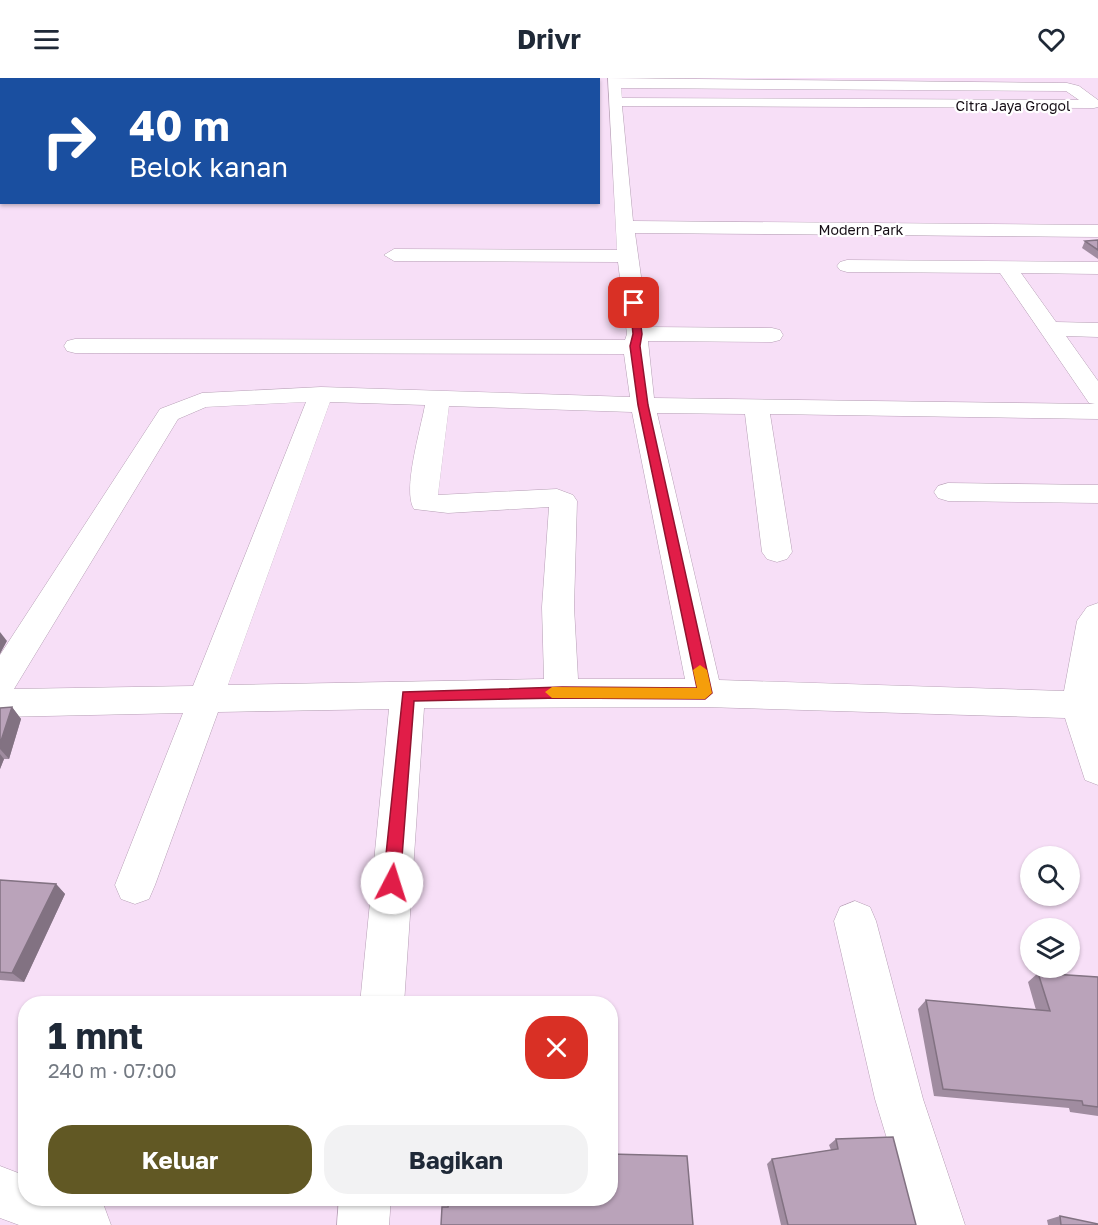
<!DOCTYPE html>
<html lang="id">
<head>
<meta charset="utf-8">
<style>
	:root { --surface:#fff; --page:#f2f2f3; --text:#1f2937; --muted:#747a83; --accent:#615824 }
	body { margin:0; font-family:"Golos Text",sans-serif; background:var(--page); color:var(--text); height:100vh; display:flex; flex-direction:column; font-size:22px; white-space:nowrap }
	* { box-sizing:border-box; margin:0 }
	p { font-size:20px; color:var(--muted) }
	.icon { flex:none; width:33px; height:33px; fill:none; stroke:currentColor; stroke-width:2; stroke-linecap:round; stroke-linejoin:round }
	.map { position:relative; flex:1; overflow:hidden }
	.side { position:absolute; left:18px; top:918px; width:600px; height:210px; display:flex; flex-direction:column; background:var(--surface); border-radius:24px; box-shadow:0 2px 4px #0004 }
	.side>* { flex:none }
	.guide { position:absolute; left:0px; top:0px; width:600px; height:126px; box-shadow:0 2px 4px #0004; background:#1a4fa0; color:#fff; overflow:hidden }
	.buttons { position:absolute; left:1020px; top:768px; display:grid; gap:12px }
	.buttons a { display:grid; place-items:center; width:60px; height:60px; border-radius:50%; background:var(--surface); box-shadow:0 2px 4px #0004; font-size:30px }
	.pin { position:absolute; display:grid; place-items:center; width:51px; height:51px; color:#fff; margin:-26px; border-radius:12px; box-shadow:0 3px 9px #0006 }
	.me { position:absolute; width:66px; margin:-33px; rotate:5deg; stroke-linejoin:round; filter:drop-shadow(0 0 4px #0008) }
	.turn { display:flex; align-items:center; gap:21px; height:126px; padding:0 30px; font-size:27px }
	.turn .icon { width:78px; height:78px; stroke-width:2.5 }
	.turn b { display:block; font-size:42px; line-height:51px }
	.round { display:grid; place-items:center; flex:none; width:63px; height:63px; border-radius:24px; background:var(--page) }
	.summary { display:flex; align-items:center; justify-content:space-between; height:102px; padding:0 30px }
	h1 { font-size:36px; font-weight:700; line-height:45px }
	.button { display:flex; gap:12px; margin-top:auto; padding:12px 30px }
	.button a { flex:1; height:69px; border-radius:24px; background:var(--accent); color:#fff; font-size:24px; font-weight:700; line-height:69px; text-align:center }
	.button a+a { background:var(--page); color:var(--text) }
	header { display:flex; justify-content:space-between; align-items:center; height:78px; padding:0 30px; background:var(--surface); font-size:27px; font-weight:700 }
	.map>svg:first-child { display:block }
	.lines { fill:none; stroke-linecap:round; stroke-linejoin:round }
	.service-casing { stroke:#b69fb5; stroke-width:1 }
	.minor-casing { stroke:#b69fb5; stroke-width:1 }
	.service { fill:#fff; fill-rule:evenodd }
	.minor { fill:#fff; fill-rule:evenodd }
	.wall { fill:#a08ca0 }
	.shaded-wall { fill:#827282 }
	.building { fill:#baa3ba; stroke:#827282; stroke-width:1.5 }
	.route { fill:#e11d48; stroke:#92132f; stroke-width:1.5 }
	.slow { fill:#f59e0b }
	.labels { text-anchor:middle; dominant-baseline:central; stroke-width:4.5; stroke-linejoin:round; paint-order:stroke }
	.far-street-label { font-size:14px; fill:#150d15; stroke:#fff }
</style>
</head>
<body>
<header><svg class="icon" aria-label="menu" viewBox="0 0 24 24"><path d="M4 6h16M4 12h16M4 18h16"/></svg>Drivr<svg class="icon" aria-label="heart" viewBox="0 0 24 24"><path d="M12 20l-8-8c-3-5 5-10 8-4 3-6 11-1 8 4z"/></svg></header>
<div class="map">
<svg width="1098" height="1147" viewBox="0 0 1098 1147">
	<rect width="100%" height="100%" fill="#f7dff7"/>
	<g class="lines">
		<g class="service-casing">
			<rect id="service" x="0" y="31" width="2" height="6"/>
		</g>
		<g class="minor-casing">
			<g id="minor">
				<polygon points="7,0 23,0 6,2"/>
				<path d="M608,0l459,5 12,3 19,14v7l-4,1 -472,-2 11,115 465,4v12l-463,-4 13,94 124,1 8,2 3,5 -3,5 -8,2 -124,-1 6,57 441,6 -6,-1 -89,-130 -153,-1 -7,-2 -3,-4 3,-4 7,-2 251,2v12l-77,-1 35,49 42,1v14l-32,-1 32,45v38l-328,-5 22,138 -5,7 -10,3 -10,-3 -5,-7 -17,-138 -88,-1 62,267 345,11 13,-70 10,-14 11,-4v182l-13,-5 -20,-62 -360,-11 -281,1 -20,296h-44l29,-295 -171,3 -63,173 -6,14 -14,5 -14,-5 -6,-14 68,-172 -183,4v-62l160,-246 42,-16 119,-6 309,10 -6,-43 -549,-1 -8,-2 -3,-5 3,-5 8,-2 550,1 2,-6 -9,-72 -224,-1 -10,-6 10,-6 223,1zM621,10l445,3 13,9 -457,-2zM306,324l-113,284 -179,3 164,-270 28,-12zM330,324l95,3c-4,23 -23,86 -11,104l34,4 101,-6 -7,100 2,72 -316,6zM449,328l183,6 53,267h-107l-4,-72 3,-106 -4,-6 -16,-6 -119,6z"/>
				<polygon points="948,405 1098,407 1098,425 948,423 938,420 934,414 938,408"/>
				<polygon points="855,823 870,829 876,843 923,1021 965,1147 913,1147 875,1021 834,843 840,829"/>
				<polygon points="0,1088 26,1098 26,1120 84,1120 104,1128 111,1147 19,1147 0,1140"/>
				<polygon points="339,1120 391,1120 389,1147 337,1147"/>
			</g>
		</g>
		<use href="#service" class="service"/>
		<use href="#minor" class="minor"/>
	</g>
	<g class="wall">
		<polygon points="1098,162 1098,181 1082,170 1085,163"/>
		<polygon points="12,629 21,641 9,681 4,681 0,691 0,630"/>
		<polygon points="0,802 56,806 65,816 24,904 0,902"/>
		<polygon points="1038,895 1098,899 1098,1038 1070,1034 1069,1030 934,1018 918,931 926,922 1036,932 1028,904"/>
		<polygon points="836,1061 916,1147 781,1147 767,1086 772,1081 831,1072 829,1067"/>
		<polygon points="1060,1138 1098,1147 1048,1147 1047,1142"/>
	</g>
	<g class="shaded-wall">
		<polygon points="0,554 7,563 0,576"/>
		<polygon points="12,629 21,641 9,681 0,671 0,666"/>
		<polygon points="0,676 4,681 0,691"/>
		<polygon points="56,806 65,816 24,904 12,895"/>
	</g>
	<g class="building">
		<polygon points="1098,162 1098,172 1085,163"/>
		<polygon points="12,629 0,666 0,630"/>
		<polygon points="0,802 56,806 12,895 0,894"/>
		<polygon points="1038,895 1098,899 1098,1029 1083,1027 1082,1023 943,1011 926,922 1050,933"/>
		<polygon points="893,1059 916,1147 788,1147 772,1081 838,1071 836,1061"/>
		<polygon points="610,1076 687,1078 693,1147 441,1147 442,1129 448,1129 449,1120 610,1120"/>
		<polygon points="1060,1138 1098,1146 1098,1147 1061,1147"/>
	</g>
	<polygon class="route" points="634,223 638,225 642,256 640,268 648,327 712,615 705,621 562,620 414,623 400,805 398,810 392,812 386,810 383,805 403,614 562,609 697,610 638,327 630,268 633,256 630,225"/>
	<polygon class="slow" points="700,587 707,592 712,615 705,621 552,620 545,614 552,609 697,610 693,592"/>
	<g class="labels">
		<g class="far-street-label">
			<text x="1013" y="27">Citra Jaya Grogol</text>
			<text x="861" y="151">Modern Park</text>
		</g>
	</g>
</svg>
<div class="buttons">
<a><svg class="icon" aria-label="search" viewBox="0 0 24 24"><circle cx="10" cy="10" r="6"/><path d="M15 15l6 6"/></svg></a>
<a><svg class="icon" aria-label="layers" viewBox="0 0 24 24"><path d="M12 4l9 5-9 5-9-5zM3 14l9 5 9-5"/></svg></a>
</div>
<div class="pin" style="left:634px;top:225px;background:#d93025"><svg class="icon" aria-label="arrive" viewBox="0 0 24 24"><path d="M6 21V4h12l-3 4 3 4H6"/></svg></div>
<svg class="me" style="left:392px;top:805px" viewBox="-20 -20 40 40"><circle r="19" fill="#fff"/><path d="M0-13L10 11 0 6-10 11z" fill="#e11d48"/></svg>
<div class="guide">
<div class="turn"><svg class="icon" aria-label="right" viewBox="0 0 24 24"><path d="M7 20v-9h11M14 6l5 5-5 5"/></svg><div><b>40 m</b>Belok kanan</div></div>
</div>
<section class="side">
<div class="summary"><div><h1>1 mnt</h1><p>240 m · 07:00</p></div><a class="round" style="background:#d93025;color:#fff"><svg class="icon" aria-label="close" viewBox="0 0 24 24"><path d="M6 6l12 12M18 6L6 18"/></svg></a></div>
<div class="button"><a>Keluar</a><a>Bagikan</a></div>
</section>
</div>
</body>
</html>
